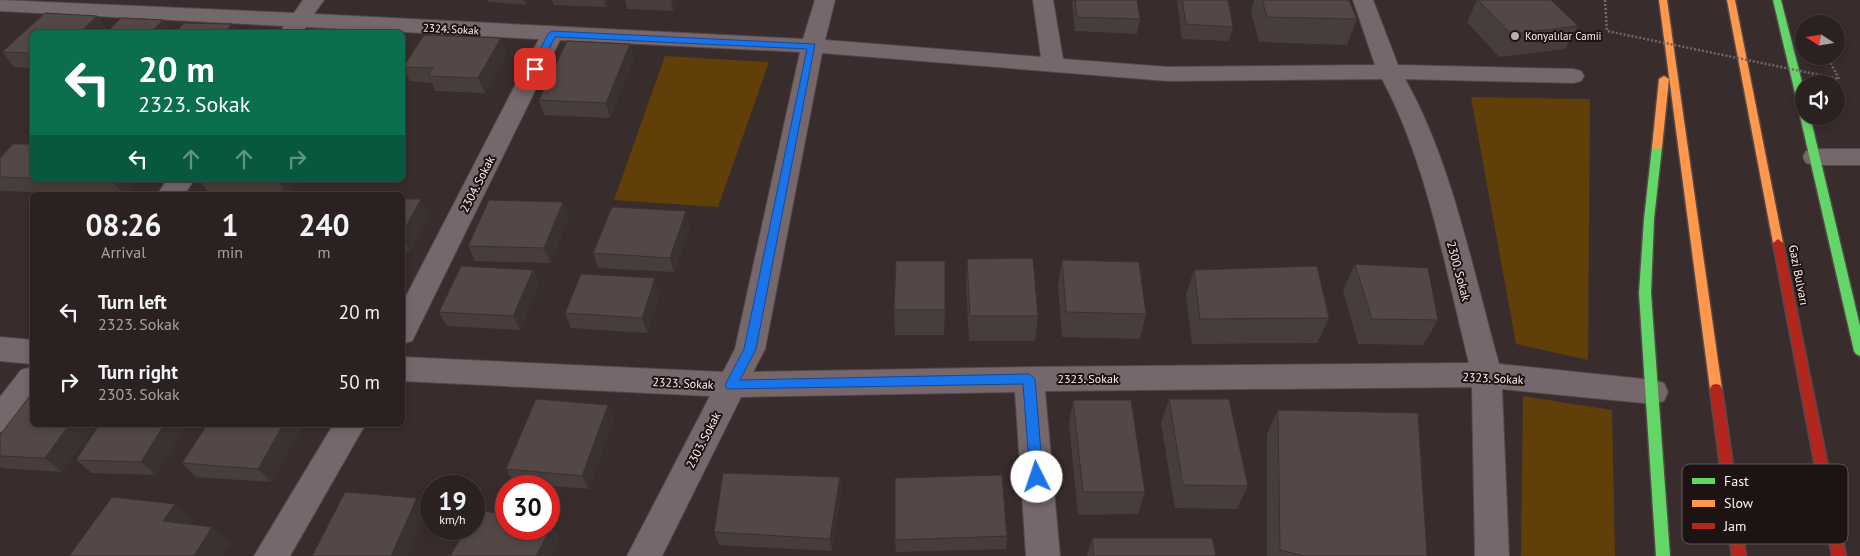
<!DOCTYPE html>
<html lang="en">
<head>
<meta charset="utf-8">
<style>
	:root { --surface:#2b2121; --page:#33292a; --text:#f1f3f6; --muted:#a6a3a5; --line:#473e3f }
	body { margin:0; font-family:"PT Sans",sans-serif; background:var(--page); color:var(--text); height:100vh; display:flex; flex-direction:column; font-size:19px; white-space:nowrap }
	* { box-sizing:border-box; margin:0 }
	p { font-size:16px; color:var(--muted) }
	.icon { flex:none; width:28px; height:28px; fill:none; stroke:currentColor; stroke-width:2; stroke-linecap:round; stroke-linejoin:round }
	.map { position:relative; flex:1; overflow:hidden }
	.drawer { position:absolute; left:30px; top:192px; width:375px; height:235px; display:flex; flex-direction:column; background:var(--surface); border-radius:8px; box-shadow:0 2px 8px #0003,0 0 0 1px var(--line) }
	.drawer>* { flex:none }
	.top-card { position:absolute; left:30px; top:30px; width:375px; height:152px; border-radius:8px; box-shadow:0 2px 8px #0003,0 0 0 1px var(--line); background:#0b6e4f; color:#fff; overflow:hidden }
	.needle { width:32px; rotate:282deg }
	.controls { position:absolute; left:1795px; top:15px; display:grid; gap:10px }
	.controls a { display:grid; place-items:center; width:50px; height:50px; border-radius:50%; background:var(--surface); box-shadow:0 2px 8px #0003,0 0 0 1px var(--line); font-size:25px }
	.speed { position:absolute; left:420px; top:475px; display:flex; gap:10px; font-size:25px; font-weight:700; text-align:center }
	.speed>* { display:grid; place-content:center; width:65px; height:65px; border-radius:50%; background:var(--surface); box-shadow:0 2px 8px #0003,0 0 0 1px var(--line); line-height:1 }
	.speed small { font-size:12px; font-weight:400 }
	.speed .limit { border:8px solid #d22; background:#fff; color:#111 }
	.pin { position:absolute; display:grid; place-items:center; width:42px; height:42px; color:#fff; margin:-21px; border-radius:10px; box-shadow:0 2px 8px #0006 }
	.me { position:absolute; width:55px; margin:-28px; rotate:356deg; stroke-linejoin:round; filter:drop-shadow(0 0 4px #0008) }
	.turn { display:flex; align-items:center; gap:18px; height:105px; padding:0 25px; font-size:22px }
	.turn .icon { width:65px; height:65px; stroke-width:2.5 }
	.turn b { display:block; font-size:35px; line-height:42px }
	.lanes { display:flex; align-items:center; height:48px; padding:0 25px; background:#0003; justify-content:center; gap:25px; direction:ltr }
	.lanes .off { opacity:.35 }
	.eta { display:flex; justify-content:space-evenly; align-items:center; height:85px; text-align:center }
	.eta b { font-size:30px; font-weight:800; line-height:35px }
	ul { padding:0; list-style:none }
	li { display:flex; align-items:center; gap:15px; height:70px; padding:0 25px }
	li div { flex:1 }
	li b { display:block; font-size:19px }
	li em { font-style:normal }
	.map>svg:first-child { display:block }
	.green { fill:#613f09 }
	.lines { fill:none; stroke-linecap:round; stroke-linejoin:round }
	.street-casing { stroke:#544848; stroke-width:2 }
	.fast-casing { stroke:#544848; stroke-width:3 }
	.slow-casing { stroke:#544848; stroke-width:3 }
	.jam-casing { stroke:#544848; stroke-width:3 }
	.street { fill:#75676c; fill-rule:evenodd }
	.fast { fill:#63d668; fill-rule:evenodd }
	.slow { fill:#ff974d; fill-rule:evenodd }
	.jam { fill:#b3261e; fill-rule:evenodd }
	.path-bridge { stroke:#726769; stroke-width:2.5; stroke-dasharray:2 2; stroke-linecap:butt }
	.wall { fill:#473e3c }
	.shaded-wall { fill:#3a3231 }
	.building { fill:#534846; stroke:#3a3231 }
	.route { fill:#1a73e8; stroke:#114b97 }
	.poi-dot { fill:#baacac; stroke:#1e1313; stroke-width:2 }
	.labels { text-anchor:middle; dominant-baseline:central; stroke-width:4; stroke-linejoin:round; paint-order:stroke }
	.far-street-label { font-size:11px; fill:#fff1f1; stroke:#1e1313 }
	.far-poi-label { font-size:11px; fill:#fff1f1; stroke:#1e1313; text-anchor:start }
	.street-label { font-size:12px; fill:#fff1f1; stroke:#1e1313 }
	.key { fill:#1e1313; stroke:#625656; stroke-width:1 }
	.key-label { font-size:14px; fill:#fff1f1 }
</style>
</head>
<body>
<div class="map">
<svg width="1860" height="556" viewBox="0 0 1860 556">
	<rect width="100%" height="100%" fill="#392c2c"/>
	<g class="green">
		<polygon points="665,56 769,62 718,207 614,200"/>
		<polygon points="1471,97 1590,99 1588,360 1516,344"/>
		<polygon points="1523,396 1612,410 1615,556 1521,556"/>
	</g>
	<g class="lines">
		<g class="street-casing">
			<g id="street">
				<path d="M0,0l294,13 9,-13h21l-10,14 489,25 12,-39h20l-10,40 216,17 -8,-57h20l10,59 105,8 207,-2 -22,-65h20l25,65 175,4 8,2 3,5 -3,5 -8,2 -168,-4c47,83 68,193 94,285l154,16 11,3 4,9 -4,9 -11,3 -151,-15 7,167h-34l-3,-169 -427,4 15,165h-34l-11,-164 -274,5 -79,159h-35l83,-160 -308,-15v-24l321,15 12,-23 65,-297 -240,-12 -144,293 -4,8 -10,3v-40l137,-265 -233,-12 -4,5h-22l4,-6 -284,-15zM822,53l346,28 214,-2c45,83 64,193 87,284l-440,4 -276,5 12,-23z"/>
				<polygon points="1815,149 1860,149 1860,165 1815,165 1806,163 1803,157 1806,151"/>
				<polygon points="167,180 194,180 184,195 157,195"/>
				<polygon points="0,337 32,340 32,364 0,361"/>
				<polygon points="32,367 32,401 11,428 0,432 0,397 21,370"/>
				<polygon points="333,425 365,425 290,556 254,556"/>
			</g>
		</g>
		<g class="fast-casing">
			<g id="fast">
				<polygon points="1773,0 1781,0 1804,90 1804,113 1799,110"/>
				<polygon points="1804,113 1804,116 1810,116 1860,326 1860,356 1856,354 1854,351 1800,116"/>
				<polygon points="1657,144 1662,147 1654,219 1651,293 1670,556 1656,556 1639,293 1644,219 1652,147"/>
			</g>
		</g>
		<g class="slow-casing">
			<g id="slow">
				<polygon points="1659,0 1667,0 1722,389 1720,393 1716,394 1712,393 1710,389"/>
				<polygon points="1727,0 1735,0 1783,243 1778,247 1773,243"/>
				<polygon points="1664,76 1669,79 1662,147 1657,150 1652,147 1659,79"/>
			</g>
		</g>
		<g class="jam-casing">
			<g id="jam">
				<polygon points="1778,239 1783,243 1846,556 1832,556 1773,243"/>
				<polygon points="1716,384 1720,385 1722,389 1746,556 1732,556 1710,389 1712,385"/>
			</g>
		</g>
		<use href="#street" class="street"/>
		<use href="#fast" class="fast"/>
		<use href="#slow" class="slow"/>
		<use href="#jam" class="jam"/>
		<polyline class="path-bridge" points="1605,0 1607,31 1839,79 1827,56"/>
	</g>
	<g class="wall">
		<polygon points="487,0 529,0 526,5 488,2"/>
		<polygon points="552,0 609,0 606,7 554,5"/>
		<polygon points="625,0 679,0 673,11 627,9"/>
		<polygon points="1073,0 1137,0 1140,19 1137,34 1075,31 1072,4"/>
		<polygon points="1177,0 1228,0 1233,27 1229,41 1182,39"/>
		<polygon points="1254,0 1349,0 1357,19 1347,45 1259,42 1251,12"/>
		<polygon points="1477,0 1578,26 1565,49 1499,57 1467,22"/>
		<polygon points="45,13 97,16 108,31 106,32 32,32 32,68 14,67 2,52"/>
		<polygon points="630,44 634,58 610,118 544,115 539,100"/>
		<polygon points="507,53 485,93 435,91 432,83 410,81 403,67"/>
		<polygon points="32,144 32,180 135,180 124,195 0,191 0,158"/>
		<polygon points="199,180 299,180 288,195 209,193"/>
		<polygon points="402,199 429,214 410,251 402,251"/>
		<polygon points="563,202 568,217 551,263 475,261 468,246"/>
		<polygon points="690,226 674,272 598,268 593,253"/>
		<polygon points="967,259 1038,316 1035,341 969,341 966,284"/>
		<polygon points="1062,260 1146,314 1140,339 1062,337 1058,286"/>
		<polygon points="1355,264 1438,320 1423,345 1358,344 1343,290"/>
		<polygon points="533,270 539,284 520,330 447,326 439,312"/>
		<polygon points="1194,270 1329,318 1317,343 1192,344 1186,295"/>
		<polygon points="660,293 647,333 571,328 565,313"/>
		<polygon points="894,310 945,310 944,335 895,335"/>
		<polygon points="1169,399 1248,486 1237,509 1175,508 1161,423"/>
		<polygon points="1073,400 1145,492 1138,514 1078,515 1069,424"/>
		<polygon points="608,405 614,418 589,489 514,483 506,469"/>
		<polygon points="1278,410 1427,556 1267,556 1267,434"/>
		<polygon points="32,425 95,425 62,472 2,468 0,466 0,435"/>
		<polygon points="99,425 156,475 92,473 76,460"/>
		<polygon points="303,425 271,482 196,477 182,463"/>
		<polygon points="840,477 842,490 832,551 719,545 714,532"/>
		<polygon points="1007,536 1006,549 896,552 895,540"/>
		<polygon points="1092,538 1216,556 1087,556"/>
	</g>
	<g class="shaded-wall">
		<polygon points="524,0 529,0 526,5"/>
		<polygon points="604,0 609,0 606,7"/>
		<polygon points="671,0 679,0 673,11"/>
		<polygon points="97,16 108,31 106,32 80,32"/>
		<polygon points="163,20 171,32 151,32"/>
		<polygon points="232,24 238,32 225,32"/>
		<polygon points="501,38 507,53 485,93 478,78"/>
		<polygon points="630,44 634,58 610,118 606,103"/>
		<polygon points="111,180 135,180 124,195"/>
		<polygon points="279,180 299,180 288,195 287,195 278,181"/>
		<polygon points="421,199 429,214 410,251 402,238 402,234"/>
		<polygon points="563,202 568,217 551,263 544,248"/>
		<polygon points="686,211 690,226 674,272 670,258"/>
		<polygon points="533,270 539,284 520,330 513,316"/>
		<polygon points="655,278 660,293 647,333 642,318"/>
		<polygon points="608,405 614,418 589,489 582,476"/>
		<polygon points="69,425 95,425 62,472 45,458"/>
		<polygon points="164,425 187,425 156,475 141,462"/>
		<polygon points="283,425 303,425 271,482 258,469"/>
		<polygon points="840,477 842,490 832,551 830,539"/>
		<polygon points="417,498 427,511 407,556 391,556"/>
		<polygon points="175,504 194,522 184,538 163,521"/>
		<polygon points="552,526 560,539 551,556 536,556"/>
		<polygon points="212,527 231,544 223,556 194,556"/>
	</g>
	<g class="building">
		<polygon points="1075,0 1137,0 1140,19 1077,17"/>
		<polygon points="1182,0 1228,0 1233,27 1186,24"/>
		<polygon points="1262,0 1349,0 1357,19 1267,17"/>
		<polygon points="1478,0 1551,0 1578,26 1511,34"/>
		<polygon points="45,13 97,16 80,32 32,32 32,53 2,52"/>
		<polygon points="121,18 163,20 151,32 107,32"/>
		<polygon points="184,23 232,24 225,32 176,32"/>
		<polygon points="424,35 501,38 478,78 428,76 433,68 403,67"/>
		<polygon points="567,41 630,44 606,103 539,100"/>
		<polygon points="13,144 32,144 32,178 0,177 0,158"/>
		<polygon points="256,180 279,180 278,181"/>
		<polygon points="402,199 421,199 402,234"/>
		<polygon points="489,200 563,202 544,248 468,246"/>
		<polygon points="612,207 686,211 670,258 593,253"/>
		<polygon points="1033,258 1038,316 970,316 967,259"/>
		<polygon points="1062,260 1139,262 1146,314 1066,312"/>
		<polygon points="896,261 945,261 945,310 894,310"/>
		<polygon points="1355,264 1428,268 1438,320 1372,319"/>
		<polygon points="461,266 533,270 513,316 439,312"/>
		<polygon points="1317,266 1329,318 1200,319 1194,270"/>
		<polygon points="581,274 655,278 642,318 565,313"/>
		<polygon points="32,393 32,425 69,425 45,458 0,456 0,435"/>
		<polygon points="536,399 608,405 582,476 506,469"/>
		<polygon points="1169,399 1229,399 1248,486 1183,485"/>
		<polygon points="1073,400 1131,400 1145,492 1083,492"/>
		<polygon points="1278,410 1418,413 1427,556 1304,556 1280,550"/>
		<polygon points="99,425 164,425 141,462 76,460"/>
		<polygon points="207,425 283,425 258,469 182,463"/>
		<polygon points="723,473 840,477 830,539 714,532"/>
		<polygon points="1002,475 1007,536 895,540 895,478"/>
		<polygon points="345,492 417,498 391,556 312,556"/>
		<polygon points="112,497 175,504 163,521 212,527 194,556 69,556"/>
		<polygon points="477,509 506,516 506,529 549,529 549,525 552,526 536,556 450,556 466,529 474,529 474,515"/>
		<polygon points="1092,538 1212,538 1216,556 1094,556"/>
	</g>
	<polygon class="route" points="552,31 815,44 756,349 740,380 1029,374 1035,379 1043,477 1041,481 1032,481 1030,477 1023,384 727,389 725,385 744,349 807,49 555,37 538,71 531,71 530,69 548,34"/>
	<circle class="poi-dot" cx="1515" cy="36" r="5"/>
	<g class="labels">
		<g class="far-street-label">
			<text transform="translate(451 29) rotate(3)">2324. Sokak</text>
		</g>
		<g class="far-poi-label">
			<text x="1525" y="36">Konyalılar Camii</text>
		</g>
		<g class="street-label">
			<text transform="translate(477 184) rotate(-63)">2304. Sokak</text>
			<text transform="translate(1459 271) rotate(75)">2300. Sokak</text>
			<text transform="translate(1799 275) rotate(79)">Gazi Bulvarı</text>
			<text x="1088" y="378">2323. Sokak</text>
			<text transform="translate(1493 378) rotate(3)">2323. Sokak</text>
			<text transform="translate(683 383) rotate(3)">2323. Sokak</text>
			<text transform="translate(703 440) rotate(-63)">2303. Sokak</text>
		</g>
	</g>
	<rect x="1682" y="464" width="166" height="80" rx="8" class="key"/>
	<rect x="1692" y="478" width="23" height="6" fill="#63d668"/>
	<rect x="1692" y="500" width="23" height="7" fill="#ff974d"/>
	<rect x="1692" y="523" width="23" height="6" fill="#b3261e"/>
	<g class="key-label">
		<text x="1724" y="486">Fast</text>
		<text x="1724" y="508">Slow</text>
		<text x="1724" y="531">Jam</text>
	</g>
</svg>
<div class="controls">
<a><svg class="needle" viewBox="-14 -14 28 28"><path d="M0-13l5 13h-10z" fill="#e53935"/><path d="M0 13l5-13h-10z" fill="#a6a3a5"/></svg></a>
<a><svg class="icon" aria-label="sound" viewBox="0 0 24 24"><path d="M4 9h4l5-4v14l-5-4H4zM17 9q2 3 0 6"/></svg></a>
</div>
<div class="speed"><div>19<small>km/h</small></div><div class="limit">30</div></div>
<div class="pin" style="left:535px;top:69px;background:#d93025"><svg class="icon" aria-label="arrive" viewBox="0 0 24 24"><path d="M6 21V4h12l-3 4 3 4H6"/></svg></div>
<svg class="me" style="left:1037px;top:477px" viewBox="-20 -20 40 40"><circle r="19" fill="#fff"/><path d="M0-13L10 11 0 6-10 11z" fill="#1a73e8"/></svg>
<div class="top-card">
<div class="turn"><svg class="icon" aria-label="left" viewBox="0 0 24 24"><path d="M17 20v-9H6M10 6l-5 5 5 5"/></svg><div><b>20 m</b>2323. Sokak</div></div>
<div class="lanes"><svg class="icon" aria-label="left" viewBox="0 0 24 24"><path d="M17 20v-9H6M10 6l-5 5 5 5"/></svg><svg class="icon off" aria-label="ahead" viewBox="0 0 24 24"><path d="M12 20V5M6 11l6-6 6 6"/></svg><svg class="icon off" aria-label="ahead" viewBox="0 0 24 24"><path d="M12 20V5M6 11l6-6 6 6"/></svg><svg class="icon off" aria-label="right" viewBox="0 0 24 24"><path d="M7 20v-9h11M14 6l5 5-5 5"/></svg></div>
</div>
<section class="drawer">
<div class="eta">
<div><b>08:26</b><p>Arrival</p></div>
<div><b>1</b><p>min</p></div>
<div><b>240</b><p>m</p></div>
</div>
<ul>
<li><svg class="icon" aria-label="left" viewBox="0 0 24 24"><path d="M17 20v-9H6M10 6l-5 5 5 5"/></svg><div><b>Turn left</b><p>2323. Sokak</p></div><em>20 m</em></li>
<li><svg class="icon" aria-label="right" viewBox="0 0 24 24"><path d="M7 20v-9h11M14 6l5 5-5 5"/></svg><div><b>Turn right</b><p>2303. Sokak</p></div><em>50 m</em></li>
</ul>
</section>
</div>
</body>
</html>
